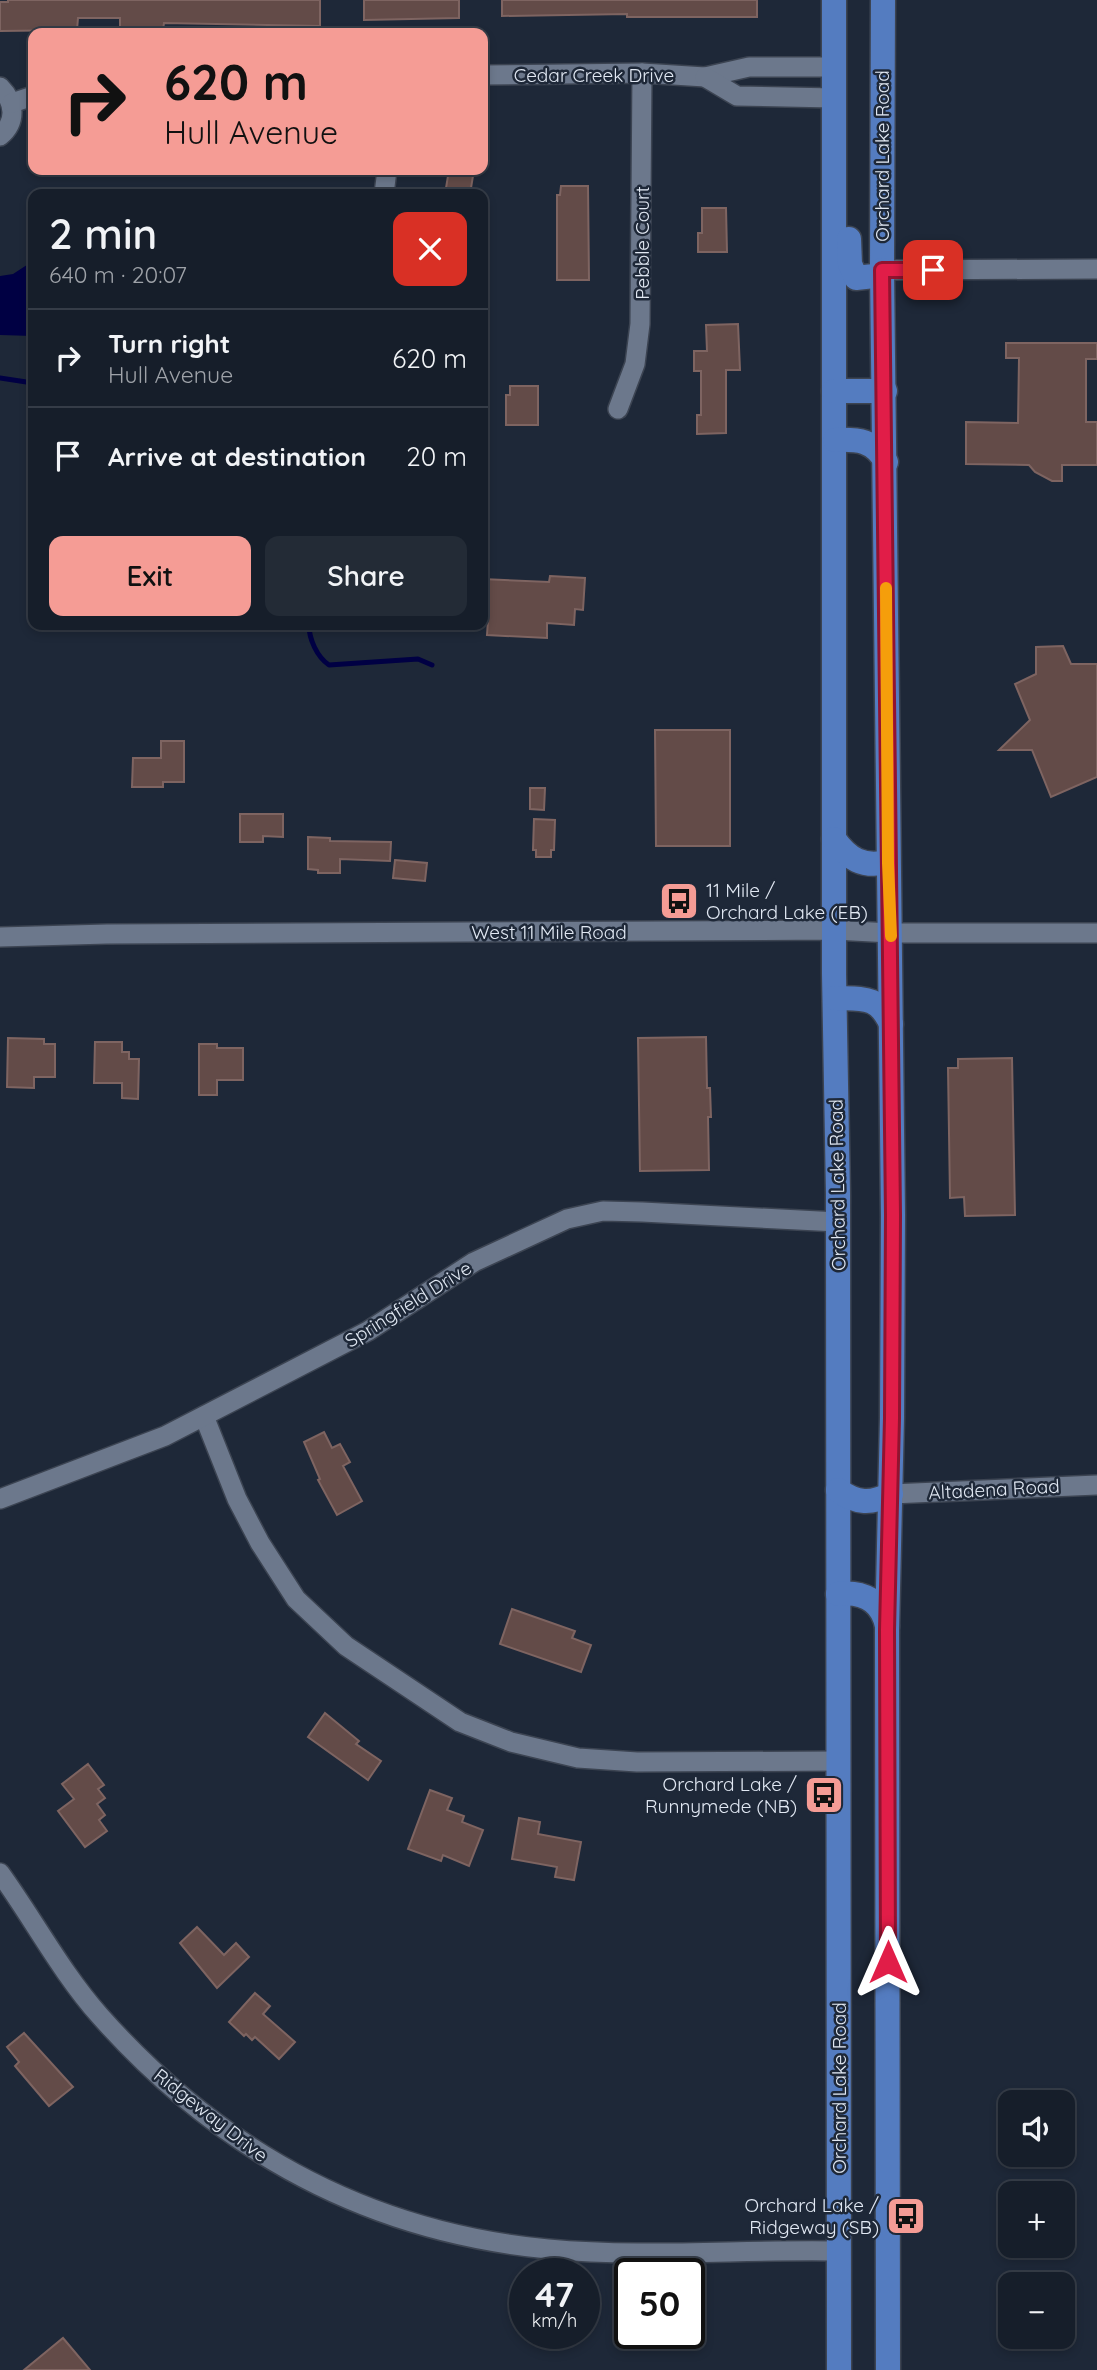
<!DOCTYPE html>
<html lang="en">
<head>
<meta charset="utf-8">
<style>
	:root { --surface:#161e2a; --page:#232b36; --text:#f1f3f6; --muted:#9ea2a8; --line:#353c47; --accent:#f59c95 }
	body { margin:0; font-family:Quicksand,sans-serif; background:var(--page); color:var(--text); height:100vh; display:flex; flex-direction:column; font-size:26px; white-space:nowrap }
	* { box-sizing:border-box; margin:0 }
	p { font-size:23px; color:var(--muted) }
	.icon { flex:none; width:38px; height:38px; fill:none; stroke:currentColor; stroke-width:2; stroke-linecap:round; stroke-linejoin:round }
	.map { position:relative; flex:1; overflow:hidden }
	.panel { position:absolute; left:28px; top:189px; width:460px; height:441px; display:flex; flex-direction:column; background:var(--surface); border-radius:14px; box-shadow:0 4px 10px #0003,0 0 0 2px var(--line) }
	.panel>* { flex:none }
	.guide { position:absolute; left:28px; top:28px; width:460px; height:147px; border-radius:14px; box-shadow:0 4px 10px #0003,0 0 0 2px var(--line); background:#f59c95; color:#111; overflow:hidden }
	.tools { position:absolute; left:998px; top:2090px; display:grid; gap:14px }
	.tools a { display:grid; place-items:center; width:77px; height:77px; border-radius:14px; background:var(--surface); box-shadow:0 4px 10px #0003,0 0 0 2px var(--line); font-size:35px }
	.speed { position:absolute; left:509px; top:2258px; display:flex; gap:14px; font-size:35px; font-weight:700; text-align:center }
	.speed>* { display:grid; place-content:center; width:91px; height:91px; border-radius:50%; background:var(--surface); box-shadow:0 4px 10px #0003,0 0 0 2px var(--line); line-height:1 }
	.speed small { font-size:18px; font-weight:400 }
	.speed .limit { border:4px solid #111; border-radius:10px; background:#fff; color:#111 }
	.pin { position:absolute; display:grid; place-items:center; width:60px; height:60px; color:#fff; margin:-30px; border-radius:14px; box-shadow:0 4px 10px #0006 }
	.me { position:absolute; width:77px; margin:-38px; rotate:0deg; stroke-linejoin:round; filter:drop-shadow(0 0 5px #0008) }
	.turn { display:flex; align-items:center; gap:24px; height:147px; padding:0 21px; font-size:32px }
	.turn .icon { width:91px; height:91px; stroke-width:2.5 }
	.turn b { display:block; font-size:49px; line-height:60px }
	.round { display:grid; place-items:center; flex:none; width:74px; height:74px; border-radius:14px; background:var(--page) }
	.headline { display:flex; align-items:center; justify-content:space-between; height:119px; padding:0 21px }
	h1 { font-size:42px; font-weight:600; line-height:52px }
	.button { display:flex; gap:14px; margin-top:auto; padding:14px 21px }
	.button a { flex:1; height:80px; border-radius:14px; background:var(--accent); color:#111; font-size:28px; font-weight:600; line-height:80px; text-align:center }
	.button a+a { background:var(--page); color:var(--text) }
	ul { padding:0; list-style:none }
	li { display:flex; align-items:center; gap:21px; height:98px; padding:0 21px; border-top:2px solid var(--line) }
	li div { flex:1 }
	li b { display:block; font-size:26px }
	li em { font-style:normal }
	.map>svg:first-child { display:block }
	.water { fill:#000043 }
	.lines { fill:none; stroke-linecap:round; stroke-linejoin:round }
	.stream { stroke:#000043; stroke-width:5 }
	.building { fill:#634b48; stroke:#7e6461; stroke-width:2 }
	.minor-casing { stroke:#3c4452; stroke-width:22 }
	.major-casing { stroke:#3c4452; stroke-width:27 }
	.minor { stroke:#6c788c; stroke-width:19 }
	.major { stroke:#547cc0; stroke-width:24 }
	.route-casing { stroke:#92132f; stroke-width:18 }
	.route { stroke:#e11d48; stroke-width:12 }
	.slow { stroke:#f59e0b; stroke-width:12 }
	.labels { text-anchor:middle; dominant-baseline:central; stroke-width:5; stroke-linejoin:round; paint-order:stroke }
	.street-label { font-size:19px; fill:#e1e8f3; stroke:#1e2838 }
	.poi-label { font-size:19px; fill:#e1e8f3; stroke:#1e2838; text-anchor:end }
</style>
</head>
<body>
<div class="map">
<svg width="1097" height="2370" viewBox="0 0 1097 2370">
	<rect width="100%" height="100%" fill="#1e2838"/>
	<polygon class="water" points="33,261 33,336 0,335 0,276 13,274"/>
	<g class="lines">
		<g class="stream">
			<polyline points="0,378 33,383"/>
			<path d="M309,625c0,14 8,32 20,40l89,-6 14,6"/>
		</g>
	</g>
	<g class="building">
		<polygon points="8,0 320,0 320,26 164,23 163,30 145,30 145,27 120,27 120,18 78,18 77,30 0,31 0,2 8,2"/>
		<polygon points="364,0 459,0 459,18 364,20"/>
		<polygon points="502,0 757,0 757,17 627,17 627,14 502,16"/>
		<polygon points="449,170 474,170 470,194 445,194"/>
		<polygon points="561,186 588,186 589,280 557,280 557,195 560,195"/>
		<polygon points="702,208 726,208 727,252 698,252 698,233 702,233"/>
		<polygon points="738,324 740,370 726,370 726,433 697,434 697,415 701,415 701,371 694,371 694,351 707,351 706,325"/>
		<polygon points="1006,343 1097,343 1097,359 1086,359 1086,422 1097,422 1097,465 1062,465 1062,481 1052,481 1035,472 1029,465 966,464 966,422 1018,423 1019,358 1006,358"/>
		<polygon points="510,386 538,386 538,425 506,425 506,395 510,395"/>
		<polygon points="550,576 585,578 583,610 575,609 574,625 547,623 547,638 487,635 488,620 483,620 483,579 549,582"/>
		<polygon points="1063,646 1071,664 1097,664 1097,777 1051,797 1032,750 999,750 1030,720 1015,684 1036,674 1036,647"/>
		<polygon points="655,730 730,730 730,846 656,846"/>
		<polygon points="161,741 184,741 184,782 163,782 163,787 132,787 133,758 161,758"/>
		<polygon points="530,788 545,788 544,810 530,809"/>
		<polygon points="240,814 283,814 283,837 263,836 263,842 240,842"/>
		<polygon points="534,819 555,820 554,850 551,850 551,857 536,857 536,850 533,850"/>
		<polygon points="308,837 330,838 330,841 391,842 390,861 340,859 340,873 318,873 318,870 308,869"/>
		<polygon points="395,860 427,863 425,881 393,878"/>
		<polygon points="706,1037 707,1088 710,1088 711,1117 708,1117 709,1170 640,1171 638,1038"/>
		<polygon points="8,1038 44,1039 44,1044 55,1044 55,1077 34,1077 34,1088 7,1087"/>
		<polygon points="95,1042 122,1042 122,1052 129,1052 129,1059 139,1059 138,1099 122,1098 122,1083 94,1083"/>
		<polygon points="199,1044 217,1044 217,1048 243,1048 243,1080 217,1080 217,1095 199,1095"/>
		<polygon points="1012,1058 1015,1215 965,1216 964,1197 950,1198 948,1068 958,1068 958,1059"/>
		<polygon points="324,1432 332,1448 340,1444 350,1462 343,1466 362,1501 337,1515 318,1480 320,1479 304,1442"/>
		<polygon points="512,1609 575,1631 572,1638 591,1645 581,1672 500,1644"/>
		<polygon points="325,1713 359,1741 356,1744 381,1761 368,1780 308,1737"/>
		<polygon points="88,1764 104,1785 98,1789 105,1798 97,1804 105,1815 99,1820 107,1831 85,1847 58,1811 74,1799 62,1784"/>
		<polygon points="430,1790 452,1798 447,1810 464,1816 462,1822 483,1830 469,1866 443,1855 441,1861 408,1849"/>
		<polygon points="519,1818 540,1822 538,1834 581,1842 574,1880 555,1877 557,1867 512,1859"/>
		<polygon points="197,1927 224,1955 236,1943 249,1957 217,1988 180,1943"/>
		<polygon points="255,1993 270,2006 263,2014 295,2042 279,2059 255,2037 252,2040 246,2034 244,2036 229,2022"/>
		<polygon points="24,2033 73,2087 49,2106 15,2066 19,2062 7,2047"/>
		<polygon points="63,2338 90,2370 24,2370"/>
	</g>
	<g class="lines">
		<g class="minor-casing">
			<g id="minor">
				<polyline points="483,75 642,73 705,77 749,67 834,67"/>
				<polyline points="705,77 737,96 834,98"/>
				<path d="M0,87c15,15 17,35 0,49"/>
				<polyline points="12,103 33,96"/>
				<polyline points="384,194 387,170"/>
				<polyline points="882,270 1097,269"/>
				<polyline points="618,409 635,364 640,324 642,73"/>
				<polyline points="0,937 107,934 834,930 891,933 1097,933"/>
				<polyline points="204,1416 237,1499 260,1543 296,1599 346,1646 460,1722 511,1742 578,1758 637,1762 839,1761"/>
				<polyline points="891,1494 1097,1485"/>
				<polyline points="0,1499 165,1436 368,1331 474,1262 567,1219 603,1211 642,1212 838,1222"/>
				<path d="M0,1873c34,47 61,99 100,143 120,135 268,216 448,233 97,9 195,0 291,2"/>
			</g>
		</g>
		<g class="major-casing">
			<g id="major">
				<polyline points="834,0 834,974 838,1194 839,2370"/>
				<polyline points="883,0 882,270 893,1215 892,1418 887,1631 888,2370"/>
				<polyline points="849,239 850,264 856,278 874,276 882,270"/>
				<polyline points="834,391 885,391"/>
				<path d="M835,440c23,-1 39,0 51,22"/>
				<path d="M834,839c14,20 29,29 54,23"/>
				<path d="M835,998c28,1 43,-3 56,26"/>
				<path d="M838,1490c19,14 33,14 53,4"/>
				<path d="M838,1594c24,-3 44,6 49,32"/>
			</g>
		</g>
		<use href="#minor" class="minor"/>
		<use href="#major" class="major"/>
	</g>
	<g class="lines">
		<g class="route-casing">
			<polyline id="route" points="888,1962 887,1630 892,1418 893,1215 882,270 933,270"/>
		</g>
		<use href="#route" class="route"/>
		<polyline class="slow" points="886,588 888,863 891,936"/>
	</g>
	<defs>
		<g id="bus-square" transform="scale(2.0125)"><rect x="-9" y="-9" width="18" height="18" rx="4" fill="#f59c95" stroke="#1e2838"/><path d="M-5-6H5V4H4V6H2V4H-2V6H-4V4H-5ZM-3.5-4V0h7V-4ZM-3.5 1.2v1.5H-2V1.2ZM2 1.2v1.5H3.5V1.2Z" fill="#111"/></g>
	</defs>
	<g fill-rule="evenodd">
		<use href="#bus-square" x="679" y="901"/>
		<use href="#bus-square" x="824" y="1795"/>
		<use href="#bus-square" x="906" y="2216"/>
	</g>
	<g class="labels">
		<g class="street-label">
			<text x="594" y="75">Cedar Creek Drive</text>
			<text transform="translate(882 156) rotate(-90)">Orchard Lake Road</text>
			<text transform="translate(642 243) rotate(-90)">Pebble Court</text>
			<text x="549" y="932">West 11 Mile Road</text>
			<text transform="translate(837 1185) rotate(-91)">Orchard Lake Road</text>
			<text transform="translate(408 1304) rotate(-32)">Springfield Drive</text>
			<text transform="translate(994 1489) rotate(-3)">Altadena Road</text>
			<text transform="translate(839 2088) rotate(-90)">Orchard Lake Road</text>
			<text transform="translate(211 2115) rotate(38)">Ridgeway Drive</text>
		</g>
		<g class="poi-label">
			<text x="706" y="890" text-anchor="start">11 Mile /<tspan x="706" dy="22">Orchard Lake (EB)</tspan></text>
			<text x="797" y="1784">Orchard Lake /<tspan x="797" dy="22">Runnymede (NB)</tspan></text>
			<text x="879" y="2205">Orchard Lake /<tspan x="879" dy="22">Ridgeway (SB)</tspan></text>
		</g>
	</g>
</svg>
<div class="tools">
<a><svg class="icon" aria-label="sound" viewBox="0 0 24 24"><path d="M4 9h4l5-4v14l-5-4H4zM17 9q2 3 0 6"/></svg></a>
<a>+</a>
<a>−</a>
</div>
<div class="speed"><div>47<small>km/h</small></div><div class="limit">50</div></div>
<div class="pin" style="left:933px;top:270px;background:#d93025"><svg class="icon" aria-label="arrive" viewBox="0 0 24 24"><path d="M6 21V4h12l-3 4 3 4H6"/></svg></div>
<svg class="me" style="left:888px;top:1962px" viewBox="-20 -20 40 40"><path d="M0-17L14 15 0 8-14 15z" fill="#e11d48" stroke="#fff" stroke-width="4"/></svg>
<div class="guide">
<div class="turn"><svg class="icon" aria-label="right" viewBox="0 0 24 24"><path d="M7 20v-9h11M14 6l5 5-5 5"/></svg><div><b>620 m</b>Hull Avenue</div></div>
</div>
<section class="panel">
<div class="headline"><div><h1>2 min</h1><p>640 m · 20:07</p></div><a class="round" style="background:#d93025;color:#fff"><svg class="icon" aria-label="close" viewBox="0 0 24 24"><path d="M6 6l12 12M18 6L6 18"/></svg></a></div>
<ul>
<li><svg class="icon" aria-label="right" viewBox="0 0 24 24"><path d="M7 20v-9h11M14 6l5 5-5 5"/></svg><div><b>Turn right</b><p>Hull Avenue</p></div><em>620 m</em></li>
<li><svg class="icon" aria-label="arrive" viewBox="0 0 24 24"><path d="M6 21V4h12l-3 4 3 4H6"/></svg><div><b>Arrive at destination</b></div><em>20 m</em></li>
</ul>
<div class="button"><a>Exit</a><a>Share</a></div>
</section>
</div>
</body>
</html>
